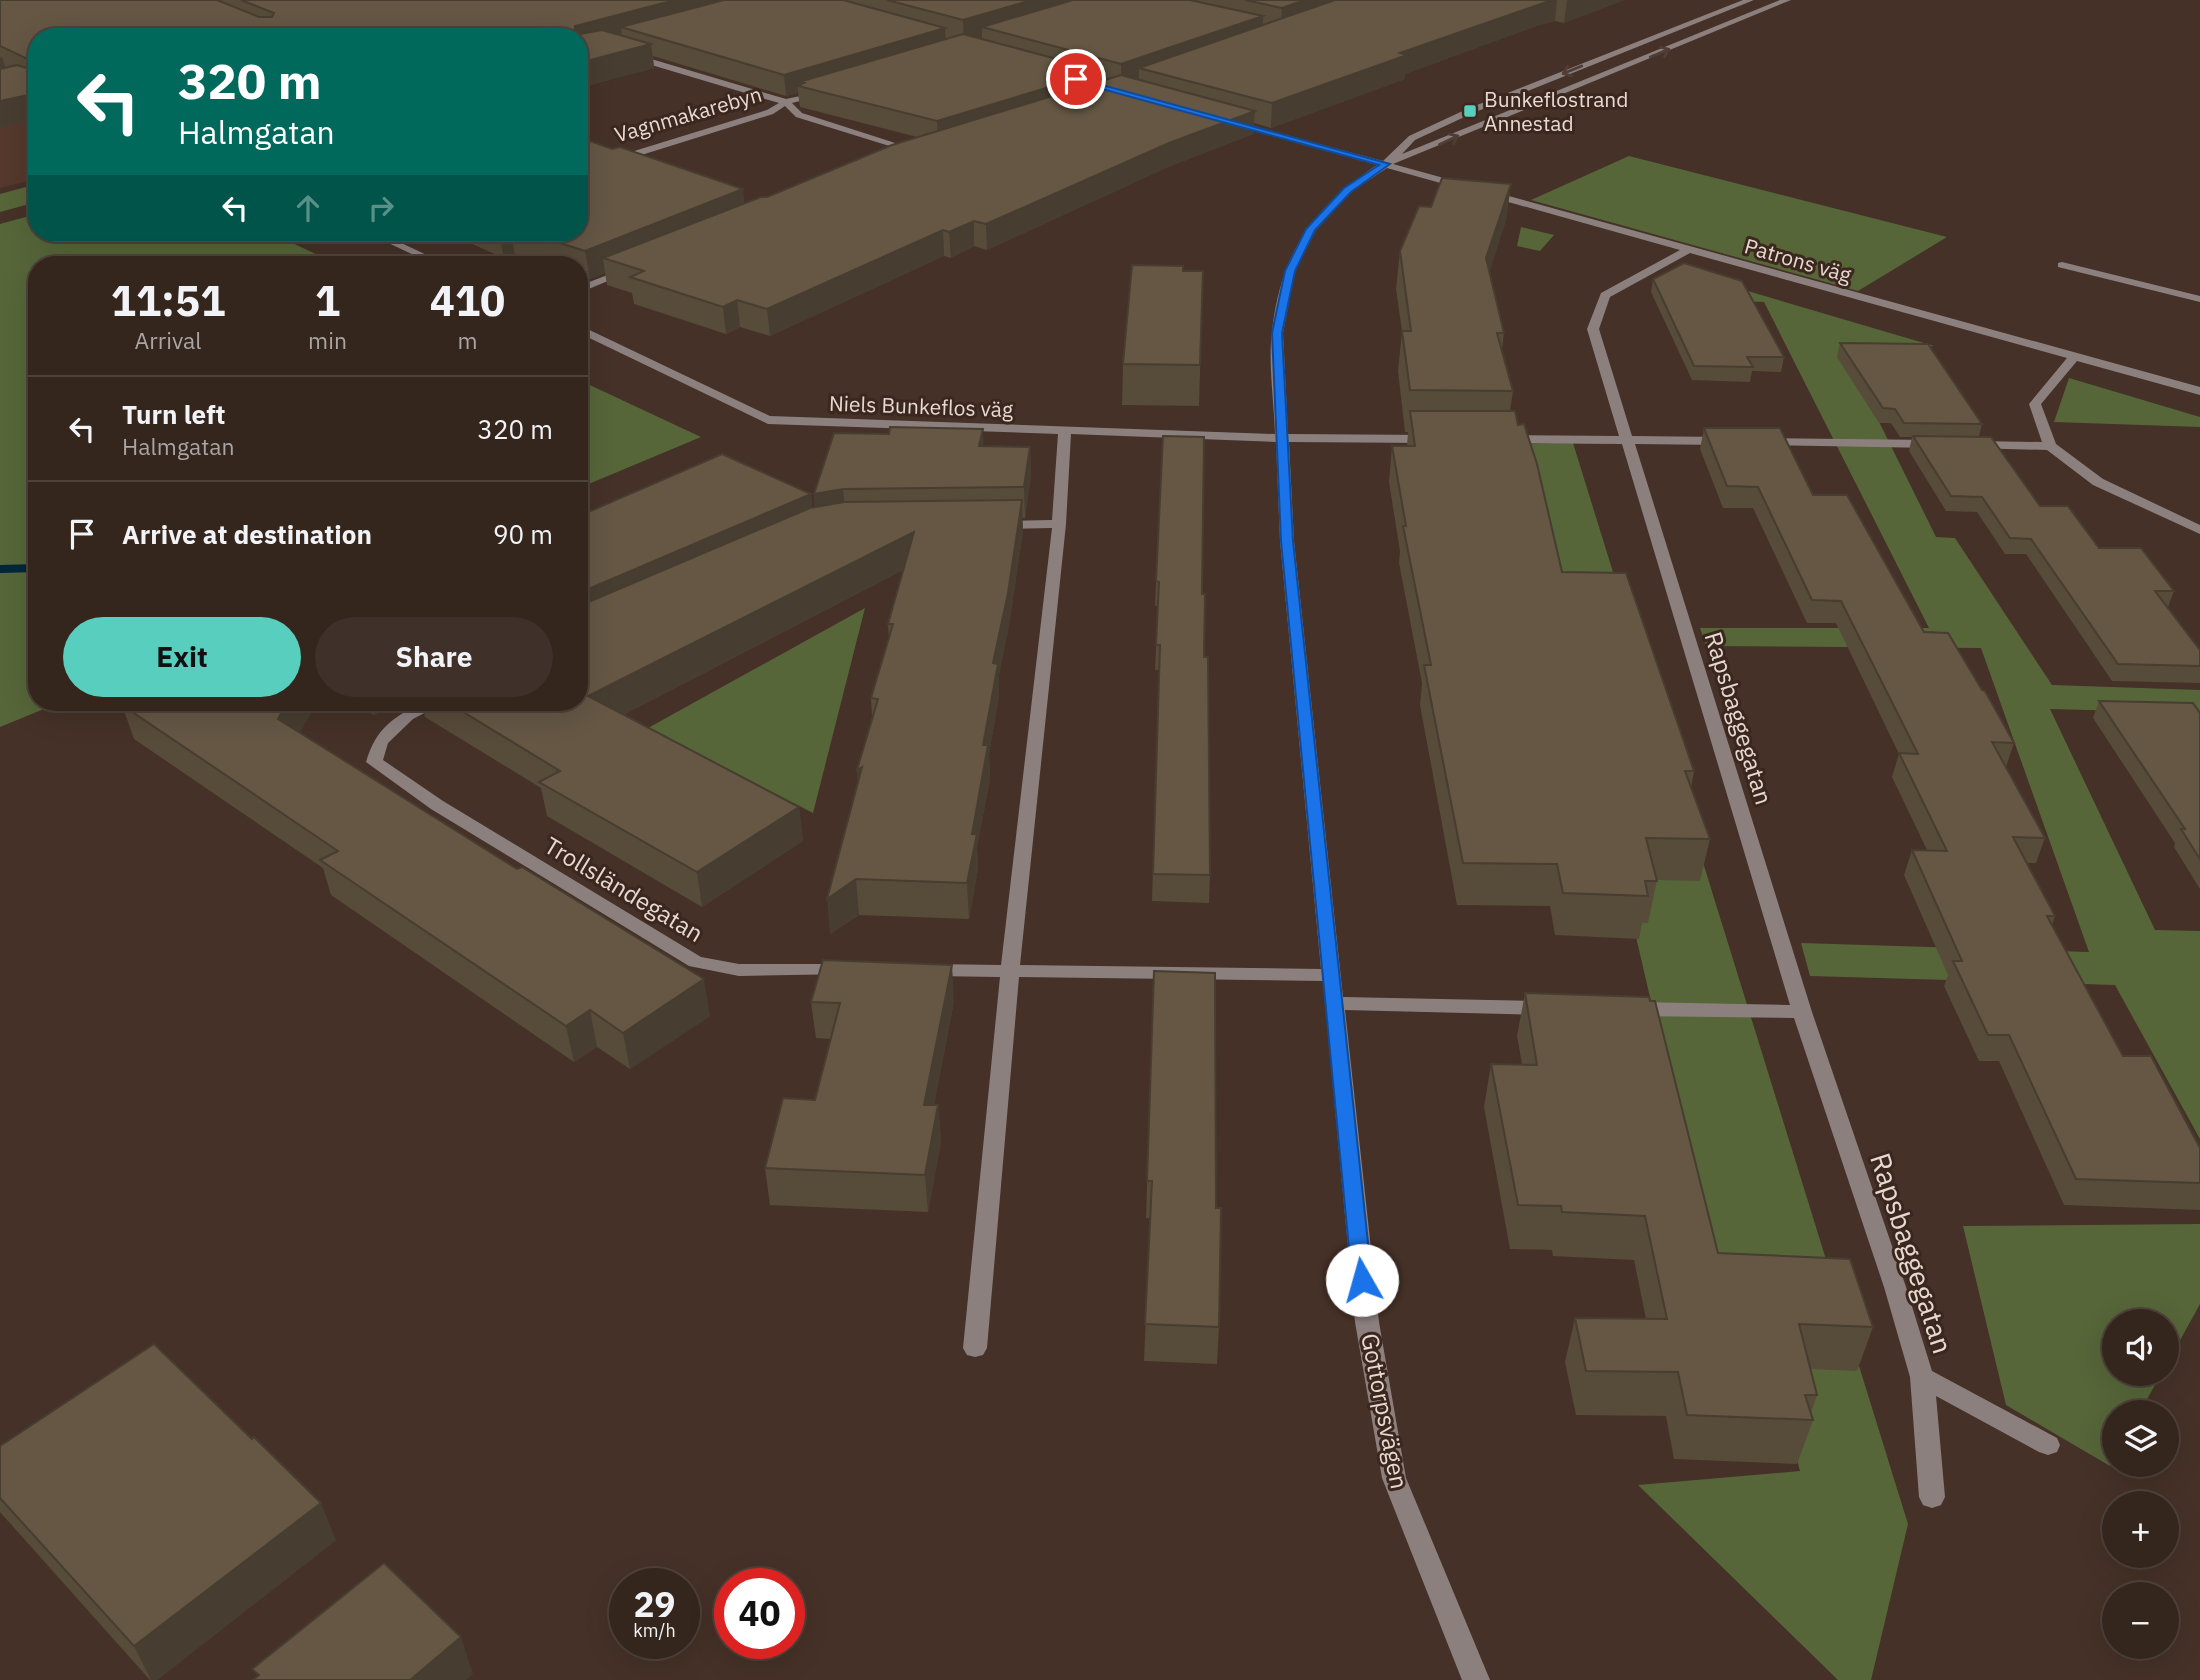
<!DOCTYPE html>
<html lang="en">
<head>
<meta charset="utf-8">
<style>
	:root { --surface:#34251d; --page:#3f312a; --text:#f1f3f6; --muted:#a9a5a4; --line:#4e423b; --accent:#58cebf }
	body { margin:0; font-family:"IBM Plex Sans",sans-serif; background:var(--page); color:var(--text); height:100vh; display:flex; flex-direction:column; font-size:26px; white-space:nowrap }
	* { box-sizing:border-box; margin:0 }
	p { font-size:23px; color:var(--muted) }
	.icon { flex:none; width:38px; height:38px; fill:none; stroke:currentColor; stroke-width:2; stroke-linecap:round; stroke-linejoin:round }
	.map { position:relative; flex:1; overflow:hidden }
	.panel { position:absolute; left:28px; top:256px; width:560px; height:455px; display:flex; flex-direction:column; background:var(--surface); border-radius:28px; box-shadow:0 7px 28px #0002,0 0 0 2px var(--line) }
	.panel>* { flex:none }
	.banner { position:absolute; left:28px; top:28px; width:560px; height:214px; border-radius:28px; box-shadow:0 7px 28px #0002,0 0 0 2px var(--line); background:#00695c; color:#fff; overflow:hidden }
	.buttons { position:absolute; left:2102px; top:1309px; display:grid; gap:14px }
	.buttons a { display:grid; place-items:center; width:77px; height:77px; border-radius:50%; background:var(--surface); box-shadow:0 7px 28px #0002,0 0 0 2px var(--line); font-size:35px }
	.speed { position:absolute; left:609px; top:1568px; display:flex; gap:14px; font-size:35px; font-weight:700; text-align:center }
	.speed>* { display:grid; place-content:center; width:91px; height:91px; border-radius:50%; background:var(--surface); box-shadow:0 7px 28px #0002,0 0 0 2px var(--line); line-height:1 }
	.speed small { font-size:18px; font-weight:400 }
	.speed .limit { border:10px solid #d22; background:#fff; color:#111 }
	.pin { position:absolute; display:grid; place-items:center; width:60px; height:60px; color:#fff; margin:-30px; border:4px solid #fff; border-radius:50%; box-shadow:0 2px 7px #0007 }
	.me { position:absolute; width:77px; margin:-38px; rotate:353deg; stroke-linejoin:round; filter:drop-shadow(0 0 5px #0008) }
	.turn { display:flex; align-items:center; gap:24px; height:147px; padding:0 35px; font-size:32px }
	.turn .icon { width:91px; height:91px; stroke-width:2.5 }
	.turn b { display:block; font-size:49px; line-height:60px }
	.lanes { display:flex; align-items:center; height:66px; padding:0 35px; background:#0003; justify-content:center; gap:35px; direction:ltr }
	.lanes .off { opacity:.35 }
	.eta { display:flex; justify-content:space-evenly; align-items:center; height:119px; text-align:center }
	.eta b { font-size:42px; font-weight:800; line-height:49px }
	.primary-button { display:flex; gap:14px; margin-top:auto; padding:14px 35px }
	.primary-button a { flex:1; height:80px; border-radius:42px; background:var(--accent); color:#111; font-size:28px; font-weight:800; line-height:80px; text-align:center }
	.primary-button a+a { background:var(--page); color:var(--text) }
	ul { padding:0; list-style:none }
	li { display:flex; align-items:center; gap:21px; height:105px; padding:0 35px; border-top:2px solid var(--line) }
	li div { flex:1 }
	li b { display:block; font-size:26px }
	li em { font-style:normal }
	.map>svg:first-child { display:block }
	.built { fill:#54392c }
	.green { fill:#566639 }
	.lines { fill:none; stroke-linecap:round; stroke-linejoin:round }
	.stream { fill:#00263d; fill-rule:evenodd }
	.minor { fill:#8c807f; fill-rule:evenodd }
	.wall { fill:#574b3a }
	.shaded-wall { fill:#473d30 }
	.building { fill:#655744; stroke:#473d30; stroke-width:2 }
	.oneway { stroke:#4f3d36 }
	.route { fill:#1a73e8; stroke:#114b97; stroke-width:2 }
	.poi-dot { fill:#58cebf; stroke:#3b271d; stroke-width:2.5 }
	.labels { text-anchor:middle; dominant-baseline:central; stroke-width:6; stroke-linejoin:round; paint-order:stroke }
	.far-poi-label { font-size:21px; fill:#e6d9d2; stroke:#3b271d; text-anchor:start }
	.far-street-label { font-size:21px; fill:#e6d9d2; stroke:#3b271d }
	.street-label { font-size:24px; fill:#e6d9d2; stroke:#3b271d }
	.near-street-label { font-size:28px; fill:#e6d9d2; stroke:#3b271d }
</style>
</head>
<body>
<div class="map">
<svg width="2200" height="1680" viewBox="0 0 2200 1680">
	<rect width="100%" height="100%" fill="#453127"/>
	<polygon class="built" points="0,105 37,123 37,179 0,188"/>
	<g class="green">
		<polygon points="1629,156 1947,237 1858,291 1531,200"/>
		<polygon points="37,184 37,202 0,212 0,194"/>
		<polygon points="37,214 37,233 271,233 337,264 37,264 37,702 61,702 0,727 0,224"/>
		<polygon points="1521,227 1554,235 1540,251 1517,246"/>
		<polygon points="1697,276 1934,346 1846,355 1936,537 1955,538 2052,685 2200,690 2200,713 2050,709 2155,930 2200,931 2200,1139 2115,985 1810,976 1801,943 2089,952 1981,648 1706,646 1700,628 1929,628 1764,302 1687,299"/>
		<polygon points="2069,378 2200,417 2200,427 2054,422"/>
		<polygon points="579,380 701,437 579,488"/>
		<polygon points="1573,443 1908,1524 1871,1680 1838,1680 1638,1485 1800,1471 1755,1299 1709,1252 1593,751 1516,444"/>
		<polygon points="865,608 813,813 648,728"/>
		<polygon points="2200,1224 2200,1304 2167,1364 2166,1321 2114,1321 2114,1374 2161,1374 2140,1412 2114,1412 2114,1459 2110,1466 2006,1405 1963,1226"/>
	</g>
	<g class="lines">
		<polygon class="stream" points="37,564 37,572 0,573 0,565"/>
		<g class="minor">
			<path d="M1743,0h11l-281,113 -58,27 -13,14 378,-154h11l-398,164 807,223v8l-123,-34 -36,43 15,40 47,35 97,46v9l-107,-49 -46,-35 -77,-2 -1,-3 6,-4 67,1 -13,-38 38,-46 -377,-105 -80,44 -11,32 33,107 91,1 6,4 -6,4 -88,-1 177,568 94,275 26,84 125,67 3,7 -3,7 -9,3 -9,-3 -103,-56 9,101 -4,8 -9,3 -9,-3 -4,-8 -9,-120 -26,-90 -90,-269 -160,-2 -7,-2 -3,-5 3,-5 7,-2 156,3 -168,-561 -116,-1 -6,-4 6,-4 113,1 -32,-107 14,-36 79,-43 -293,-82 -36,24 -35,38 -21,41 -12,62 5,101 141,1 6,4 -6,4 -140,-1 5,99 49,456 201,4 7,2 3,5 -3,5 -7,2 -199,-5 34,312 27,156 84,202h-28l-80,-202 -27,-156 -32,-341 -304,-4 -32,371 -4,7 -8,2 -8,-2 -4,-7 37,-371 -69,-1 -7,-2 -3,-4 3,-4 7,-2 70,1 51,-437 -51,1 -7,-4 7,-4 51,-1 6,-86 -290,-10 -189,-91v-8l191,91 505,18c-1,-32 -7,-72 -3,-103 9,-78 40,-123 105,-166l-148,-41v-4l154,41 26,-25 58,-27zM1071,434l205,8 4,99 41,428 -301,-4 46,-441z"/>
			<polygon points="631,53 786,99 824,91 824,95 792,103 802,113 920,151 912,153 796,117 785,106 773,114 635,157 612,158 612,154 631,152 767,110 779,103 628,58"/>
			<polygon points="367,233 380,233 446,264 433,264"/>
			<polygon points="2062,262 2200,296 2200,302 2058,267 2058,263"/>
			<polygon points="623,269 632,271 579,293 579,286"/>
			<polygon points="1765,438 1933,440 1939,444 1933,448 1760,445 1760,439"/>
			<path d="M425,702h20l-32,17 -25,24 -5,17 60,41 258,156 38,7h104l7,2 3,4 -3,4 -111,2 -50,-10 -258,-157 -65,-47c10,-34 28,-46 59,-60z"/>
		</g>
	</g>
	<g class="wall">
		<polygon points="0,0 1624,0 1564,23 1555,21 1539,25 1405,74 1405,79 1271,128 1254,123 1253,134 1168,167 987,250 974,246 951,258 944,256 770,336 740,327 726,334 634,304 632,293 607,285 605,273 590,279 579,276 579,264 544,264 515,255 504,258 447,233 579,233 744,203 767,197 917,137 800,107 798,93 786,96 653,56 654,68 579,88 579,37 37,37 37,119 0,128"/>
		<polygon points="1511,184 1506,220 1489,272 1504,333 1502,350 1513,391 1510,411 1518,425 1562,572 1694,771 1691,788 1710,839 1700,881 1657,880 1648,923 1642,923 1639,939 1555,935 1550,906 1457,905 1420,705 1422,683 1399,563 1400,551 1389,482 1392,446 1407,446 1408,432 1405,432 1398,371 1402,331 1396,289 1400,251 1431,207"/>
		<polygon points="1183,271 1203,271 1199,406 1122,405 1123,364"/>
		<polygon points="1653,279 1784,357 1781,372 1752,371 1750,382 1692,380 1651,292"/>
		<polygon points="1840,343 1982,424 1979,437 2040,506 2099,548 2174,591 2168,607 2167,607 2200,650 2200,683 2112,681 2026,554 2005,554 1977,512 1946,511 1909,451 1912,437 1900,437 1891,423 1879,423 1837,357"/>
		<polygon points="1704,428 1813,495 1924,632 1982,690 2014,743 2006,767 2045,838 2036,863 2027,863 2055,916 2052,925 2123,1056 2200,1148 2200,1210 2064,1205 1999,1061 1979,1061 1944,986 1948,975 1904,875 1912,850 1927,850 1892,777 1899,754 1836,623 1807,623 1753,508 1723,508 1700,449"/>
		<polygon points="1163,436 1202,594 1210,875 1209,903 1152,901 1159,670 1155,670 1158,606 1155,606 1156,581"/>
		<polygon points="983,446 1030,447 1031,476 1025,518 1022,518 1023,531 1009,625 999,675 999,696 989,754 990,779 977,847 978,869 969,919 859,915 830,934 858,782 857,770 872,717 871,698 889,638 888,624 903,570 623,715 799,807 803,841 702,907 547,816 541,788 425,717 422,703 409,707 401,702 374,715 351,702 579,702 811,494 812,507 815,507 814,494"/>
		<polygon points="2099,701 2200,713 2200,889 2174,847 2175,843 2093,718"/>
		<polygon points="122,705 300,732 710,1016 630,1069 597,1047 574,1062 331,895 323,868 134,739"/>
		<polygon points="1154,971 1216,1208 1219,1327 1217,1364 1144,1361 1150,1218 1146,1218"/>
		<polygon points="1525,993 1718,1253 1873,1327 1857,1371 1810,1369 1817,1395 1811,1413 1813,1420 1797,1464 1674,1459 1666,1416 1576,1415 1565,1362 1575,1318 1646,1319 1634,1260 1553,1256 1552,1250 1510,1249 1484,1107 1491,1064 1522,1064 1517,1036"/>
		<polygon points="954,1001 934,1105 938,1105 941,1142 928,1212 770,1205 765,1168 815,1100 831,1039 816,1038 811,1002"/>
		<polygon points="0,1446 336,1540 157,1680 150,1680 0,1512"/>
	</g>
	<g class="shaded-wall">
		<polygon points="675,0 763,0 621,27 622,37 574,37 575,26"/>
		<polygon points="1032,0 1116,0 982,27 982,38 964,43 963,20"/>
		<polygon points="1305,0 1369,0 1281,30 1282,8"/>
		<polygon points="1552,0 1557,0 1555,21 1539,25 1405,74 1405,79 1271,128 1272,103 1400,53"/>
		<polygon points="1569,0 1624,0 1564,23 1567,1"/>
		<polygon points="1263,16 1262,37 1139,68 1139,80 1121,86 1121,64"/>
		<polygon points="945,28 946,48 804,83 799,82 800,86 798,86 798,93 786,96 784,75"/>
		<polygon points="651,44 654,68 579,88 579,63"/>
		<polygon points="2,57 10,81 0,84 0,58"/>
		<polygon points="1102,71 1102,92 938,143 937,121"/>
		<polygon points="37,93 37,119 0,128 0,101"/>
		<polygon points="1255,111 1253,134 1168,167 987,250 986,224 1169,143"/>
		<polygon points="1511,184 1506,220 1482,296 1486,258"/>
		<polygon points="743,189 746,216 603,258 605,273 590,279 585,251"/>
		<polygon points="974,221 974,246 951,258 949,232"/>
		<polygon points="943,230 944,256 770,336 767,309"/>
		<polygon points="499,233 511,233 515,255 504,258"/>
		<polygon points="737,300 740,327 726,334 723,307"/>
		<polygon points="983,429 984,458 979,446"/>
		<polygon points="1030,447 1031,476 1025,518 1024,487"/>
		<polygon points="843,489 846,519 817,524 814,494"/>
		<polygon points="811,494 814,525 579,627 579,593"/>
		<polygon points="1022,500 1023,531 1009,625 999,675 999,696 989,754 990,779 977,847 978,869 969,919 967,883 972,834 993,663"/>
		<polygon points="914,532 916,563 594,730 588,696"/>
		<polygon points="288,702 318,702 288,752 278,719"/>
		<polygon points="370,702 401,702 374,715"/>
		<polygon points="408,702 421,702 422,703 409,707"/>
		<polygon points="862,767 860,804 857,770"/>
		<polygon points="799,807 803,841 702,907 697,872"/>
		<polygon points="856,879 859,915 830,934 827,899"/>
		<polygon points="952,965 954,1001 927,1141 924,1105"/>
		<polygon points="704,979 710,1016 630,1069 623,1033"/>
		<polygon points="590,1010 597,1047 574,1062 566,1026"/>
		<polygon points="938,1105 941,1142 928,1212 925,1175"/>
		<polygon points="321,1503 336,1540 157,1680 151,1680 134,1646"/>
		<polygon points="461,1637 473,1674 466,1680 410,1680"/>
	</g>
	<g class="building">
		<polygon points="0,0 217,0 259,17 272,17 274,13 241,0 675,0 575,26 574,35 602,30 651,44 579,63 579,37 37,37 37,93 0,101 0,69 17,65 30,69 32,61 0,46"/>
		<polygon points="724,0 843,0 945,28 784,75 621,27"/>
		<polygon points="887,0 1032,0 963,20"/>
		<polygon points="1073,0 1190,0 1263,16 1121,64 982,27"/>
		<polygon points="1245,0 1305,0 1282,8"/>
		<polygon points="1335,0 1552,0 1400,53 1407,55 1272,103 1139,68"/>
		<polygon points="963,34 1102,71 937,121 798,86 804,83 799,82"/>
		<polygon points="1121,75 1255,111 1169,143 986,224 974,221 949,232 943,230 767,309 737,300 723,307 630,277 644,271 603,258 761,197 767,197 892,145"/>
		<polygon points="579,137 612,149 620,147 743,189 585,251 528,233 579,233"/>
		<polygon points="1442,178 1511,184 1486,258 1504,333 1497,333 1513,391 1410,390 1402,331 1411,331 1400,251 1419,206 1431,207"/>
		<polygon points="1684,263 1742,281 1784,357 1747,357 1753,367 1694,366 1653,279"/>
		<polygon points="1132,265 1183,266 1183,271 1203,271 1200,365 1123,364"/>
		<polygon points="1840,343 1928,344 1982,424 1904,423 1895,409 1883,408"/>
		<polygon points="1410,411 1515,411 1518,425 1524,424 1537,464 1562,572 1626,573 1694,771 1685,771 1710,839 1646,838 1657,881 1645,881 1648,896 1563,893 1557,864 1463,863 1424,665 1431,665 1403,526 1406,526 1392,446 1415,446"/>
		<polygon points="890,427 983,429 979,446 1030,447 1024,487 843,489 814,494 834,433 889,434"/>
		<polygon points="1704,428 1780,428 1813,495 1847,495 1924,632 1948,633 1982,690 1985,691 2014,743 1992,742 2045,838 2013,837 2055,916 2047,916 2123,1056 2151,1056 2200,1148 2200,1183 2076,1179 2009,1035 1988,1035 1953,961 1962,961 1912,850 1947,851 1899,753 1918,754 1841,601 1812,600 1758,487 1727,486"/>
		<polygon points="1163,436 1204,437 1202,594 1205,594 1204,657 1208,657 1210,875 1153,874 1160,645 1156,645 1159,582 1156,581"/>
		<polygon points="1913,436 1991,437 2040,506 2068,506 2099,548 2141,548 2174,591 2155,591 2200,650 2200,666 2118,664 2031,539 2010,538 1982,497 1951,496"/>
		<polygon points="722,454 811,494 579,593 579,516"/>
		<polygon points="1022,500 1008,593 993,663 998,664 983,745 988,745 972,834 977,834 967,883 856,879 827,899 862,767 857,770 878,699 871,698 893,624 888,624 914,532 588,696 799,807 697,872 539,782 560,771 447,702 579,702 579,606 810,508 844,502"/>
		<polygon points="2099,701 2193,703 2200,713 2200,859 2181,829 2185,829"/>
		<polygon points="130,702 288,702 278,719 517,869 522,867 704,979 623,1033 590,1010 566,1026 320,860 338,851 122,705"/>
		<polygon points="823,960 952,965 924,1105 938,1105 925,1175 765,1168 783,1098 815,1100 840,1003 811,1002"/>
		<polygon points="1154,971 1215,973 1216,1208 1221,1208 1219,1327 1145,1324 1152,1181 1147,1181"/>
		<polygon points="1525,993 1649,997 1650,1001 1655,1001 1718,1253 1850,1259 1873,1327 1799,1324 1817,1395 1805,1395 1813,1420 1687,1415 1678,1372 1586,1371 1575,1318 1667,1319 1645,1216 1562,1212 1561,1206 1518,1205 1491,1064 1537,1065"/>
		<polygon points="154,1344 252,1439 254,1437 321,1503 134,1646 0,1498 0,1446"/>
		<polygon points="384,1563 461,1637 410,1680 253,1680 259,1675 252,1669"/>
	</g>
	<defs><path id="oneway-shaft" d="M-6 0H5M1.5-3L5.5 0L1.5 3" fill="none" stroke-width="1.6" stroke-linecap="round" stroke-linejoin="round" transform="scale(1.75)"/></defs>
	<g class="oneway">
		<use href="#oneway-shaft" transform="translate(1660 53) rotate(-23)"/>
		<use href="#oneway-shaft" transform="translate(1572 70) rotate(158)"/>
		<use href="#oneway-shaft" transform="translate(1449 140) rotate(-25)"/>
	</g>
	<polygon class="route" points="1073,77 1390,164 1351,192 1315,230 1295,271 1282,333 1293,541 1372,1280 1369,1285 1362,1288 1355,1285 1352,1280 1281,541 1272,333 1285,271 1306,229 1344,188 1379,165 1073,81"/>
	<rect class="poi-dot" x="1463" y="104" width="14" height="14" rx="3.5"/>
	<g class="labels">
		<g class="far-poi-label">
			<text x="1484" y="99">Bunkeflostrand<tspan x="1484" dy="24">Annestad</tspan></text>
		</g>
		<g class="far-street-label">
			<text transform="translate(688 114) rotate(-16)">Vagnmakarebyn</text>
			<text transform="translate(1798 260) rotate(16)">Patrons väg</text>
			<text transform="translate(921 406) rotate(2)">Niels Bunkeflos väg</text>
		</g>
		<g class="street-label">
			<text transform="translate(1739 718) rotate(73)">Rapsbaggegatan</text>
			<text transform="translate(624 889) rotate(31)">Trollsländegatan</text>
			<text transform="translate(1385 1411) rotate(79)">Gottorpsvägen</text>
		</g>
		<g class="near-street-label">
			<text transform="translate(1912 1253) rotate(72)">Rapsbaggegatan</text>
		</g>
	</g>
</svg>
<div class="buttons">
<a><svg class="icon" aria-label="sound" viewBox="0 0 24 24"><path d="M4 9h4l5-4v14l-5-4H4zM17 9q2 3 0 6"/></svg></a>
<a><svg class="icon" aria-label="layers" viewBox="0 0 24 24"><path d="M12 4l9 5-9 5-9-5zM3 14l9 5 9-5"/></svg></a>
<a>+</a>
<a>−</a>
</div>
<div class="speed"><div>29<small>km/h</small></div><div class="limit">40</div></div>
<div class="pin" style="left:1076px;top:79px;background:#d93025"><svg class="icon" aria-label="arrive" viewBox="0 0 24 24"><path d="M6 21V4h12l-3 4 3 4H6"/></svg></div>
<svg class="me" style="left:1362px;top:1280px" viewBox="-20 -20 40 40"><circle r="19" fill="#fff"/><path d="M0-13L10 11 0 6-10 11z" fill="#1a73e8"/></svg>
<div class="banner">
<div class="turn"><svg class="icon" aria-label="left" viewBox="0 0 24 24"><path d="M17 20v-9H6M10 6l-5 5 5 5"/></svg><div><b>320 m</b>Halmgatan</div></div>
<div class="lanes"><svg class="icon" aria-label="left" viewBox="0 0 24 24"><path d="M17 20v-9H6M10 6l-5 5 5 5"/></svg><svg class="icon off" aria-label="ahead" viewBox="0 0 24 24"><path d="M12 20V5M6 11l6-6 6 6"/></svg><svg class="icon off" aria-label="right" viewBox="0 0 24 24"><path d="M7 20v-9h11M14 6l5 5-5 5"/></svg></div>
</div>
<section class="panel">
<div class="eta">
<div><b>11:51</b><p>Arrival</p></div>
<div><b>1</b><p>min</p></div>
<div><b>410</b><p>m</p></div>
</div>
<ul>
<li><svg class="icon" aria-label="left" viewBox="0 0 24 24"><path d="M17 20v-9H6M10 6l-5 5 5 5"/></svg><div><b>Turn left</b><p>Halmgatan</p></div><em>320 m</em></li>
<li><svg class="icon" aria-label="arrive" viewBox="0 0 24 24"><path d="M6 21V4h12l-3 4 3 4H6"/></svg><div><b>Arrive at destination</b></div><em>90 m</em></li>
</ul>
<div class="primary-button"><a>Exit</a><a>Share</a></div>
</section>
</div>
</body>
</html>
